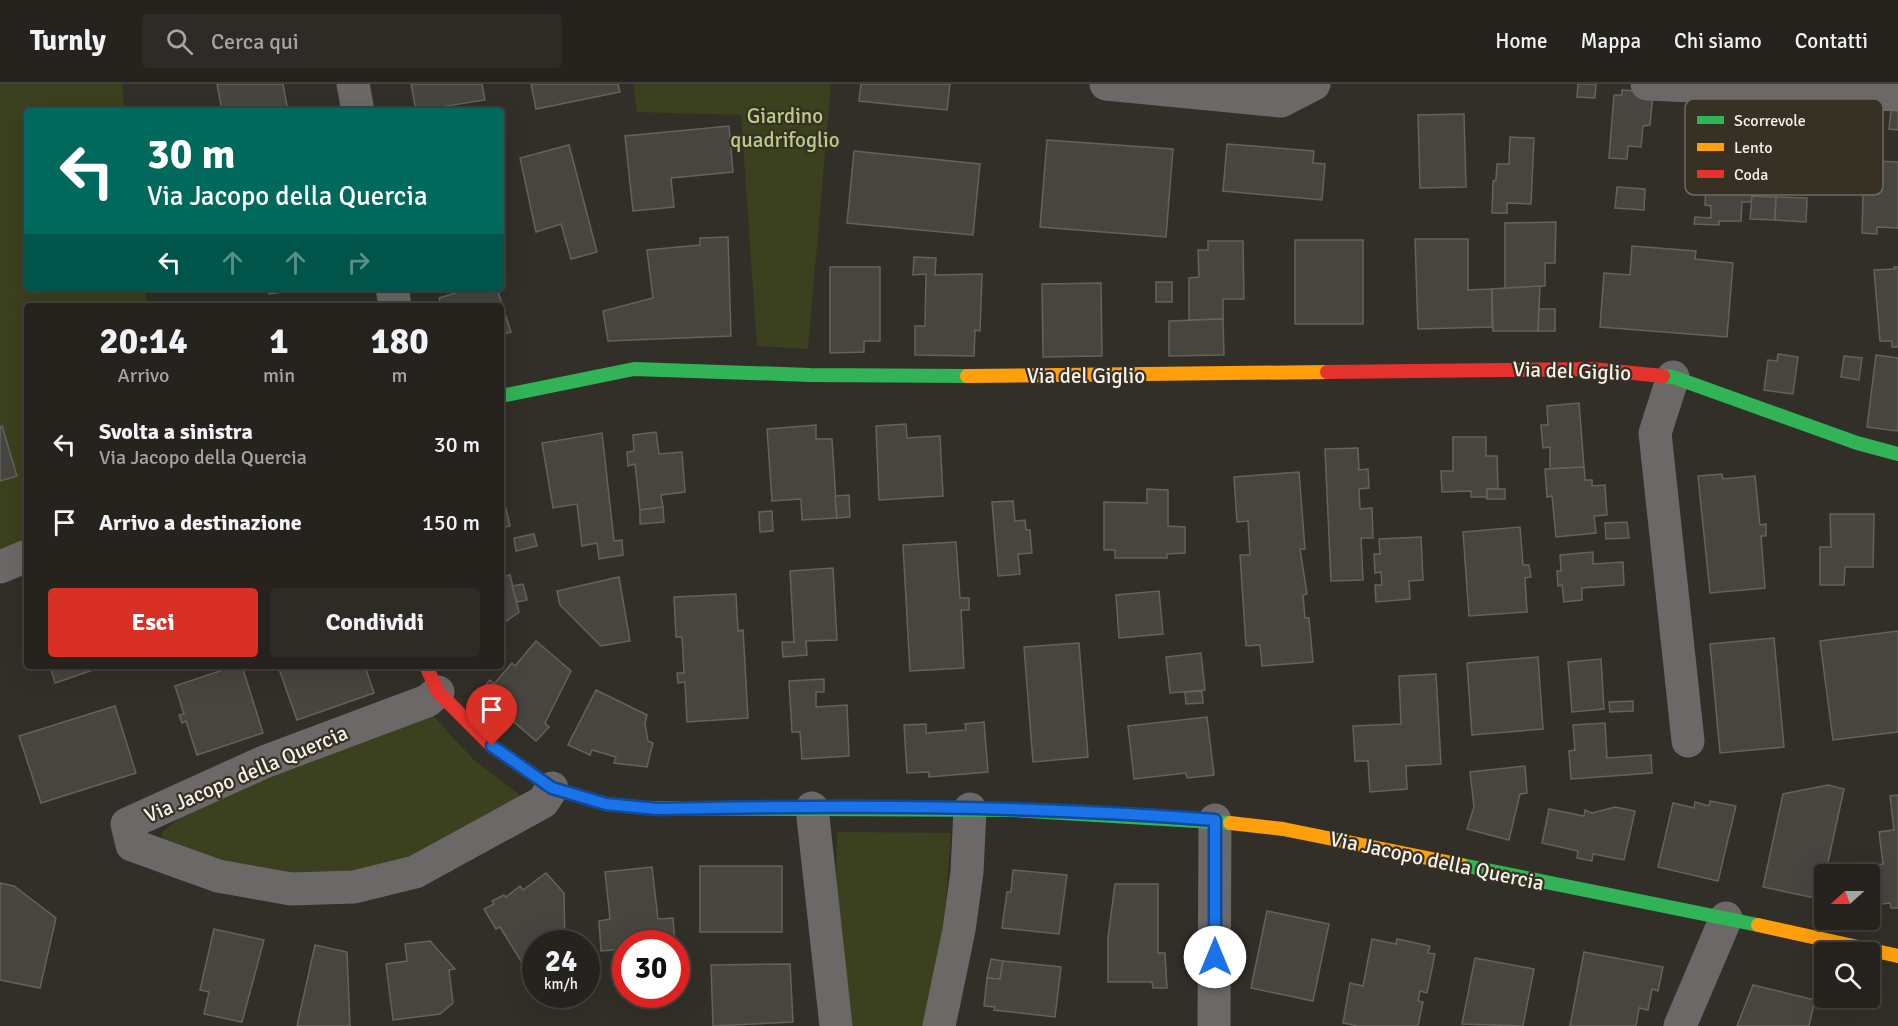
<!DOCTYPE html>
<html lang="it">
<head>
<meta charset="utf-8">
<style>
	:root { --surface:#26231e; --page:#2e2b27; --text:#f1f3f6; --muted:#a4a4a4; --line:#42403c; --accent:#d93025 }
	body { margin:0; font-family:Signika,sans-serif; background:var(--page); color:var(--text); height:100vh; display:flex; flex-direction:column; font-size:22px; white-space:nowrap }
	* { box-sizing:border-box; margin:0 }
	p { font-size:20px; color:var(--muted) }
	.icon { flex:none; width:33px; height:33px; fill:none; stroke:currentColor; stroke-width:2; stroke-linecap:round; stroke-linejoin:round }
	.map { position:relative; flex:1; overflow:hidden }
	.side { position:absolute; left:24px; top:219px; width:480px; height:366px; display:flex; flex-direction:column; background:var(--surface); border-radius:6px; box-shadow:0 6px 24px #0002,0 0 0 2px var(--line) }
	.side>* { flex:none }
	.banner { position:absolute; left:24px; top:24px; width:480px; height:183px; border-radius:6px; box-shadow:0 6px 24px #0002,0 0 0 2px var(--line); background:#00695c; color:#fff; overflow:hidden }
	.needle { width:39px; rotate:249deg }
	.controls { position:absolute; left:1814px; top:780px; display:grid; gap:12px }
	.controls a { display:grid; place-items:center; width:66px; height:66px; border-radius:6px; background:var(--surface); box-shadow:0 6px 24px #0002,0 0 0 2px var(--line); font-size:30px }
	.speed { position:absolute; left:522px; top:846px; display:flex; gap:12px; font-size:30px; font-weight:700; text-align:center }
	.speed>* { display:grid; place-content:center; width:78px; height:78px; border-radius:50%; background:var(--surface); box-shadow:0 6px 24px #0002,0 0 0 2px var(--line); line-height:1 }
	.speed small { font-size:15px; font-weight:400 }
	.speed .limit { border:9px solid #d22; background:#fff; color:#111 }
	.pin { position:absolute; display:grid; place-items:center; width:51px; height:51px; color:#fff; margin:-62px -26px; border-radius:50% 50% 50% 0; rotate:-45deg; box-shadow:0 0 6px #0007 }
	.pin .icon { rotate:45deg }
	.me { position:absolute; width:66px; margin:-33px; rotate:0deg; stroke-linejoin:round; filter:drop-shadow(0 0 4px #0008) }
	.turn { display:flex; align-items:center; gap:21px; height:126px; padding:0 24px; font-size:27px }
	.turn .icon { width:78px; height:78px; stroke-width:2.5 }
	.turn b { display:block; font-size:42px; line-height:51px }
	.lanes { display:flex; align-items:center; height:57px; padding:0 24px; background:#0003; justify-content:center; gap:30px; direction:ltr }
	.lanes .off { opacity:.35 }
	.eta { display:flex; justify-content:space-evenly; align-items:center; height:102px; text-align:center }
	.eta b { font-size:36px; font-weight:700; line-height:42px }
	.cta { display:flex; gap:12px; margin-top:auto; padding:12px 24px }
	.cta a { flex:1; height:69px; border-radius:6px; background:var(--accent); color:#fff; font-size:24px; font-weight:700; line-height:69px; text-align:center }
	.cta a+a { background:var(--page); color:var(--text) }
	ul { padding:0; list-style:none }
	li { display:flex; align-items:center; gap:18px; height:78px; padding:0 24px }
	li div { flex:1 }
	li b { display:block; font-size:22px }
	li em { font-style:normal }
	header { display:flex; align-items:center; gap:36px; box-sizing:border-box; height:84px; padding:0 30px; background:var(--surface); border-bottom:2px solid var(--line) }
	header strong { font-size:28px }
	nav { display:flex; gap:33px; margin-inline-start:auto; font-size:21px }
	.search { width:420px; height:54px; background:var(--page); display:flex; align-items:center; gap:15px; box-sizing:border-box; padding:0 21px; border-radius:6px; color:var(--muted); font-size:22px }
	.map>svg:first-child { display:block }
	.green { fill:#3b411e }
	.building { fill:#47453f; stroke:#65625c; stroke-width:1.5 }
	.lines { fill:none; stroke-linecap:round; stroke-linejoin:round }
	.street { stroke:#6b6867; stroke-width:33 }
	.fast { stroke:#30b455; stroke-width:14 }
	.slow { stroke:#ff9f0a; stroke-width:14 }
	.jam { stroke:#e5322d; stroke-width:14 }
	.route-casing { stroke:#114b97; stroke-width:15 }
	.route { stroke:#1a73e8; stroke-width:10 }
	.labels { text-anchor:middle; dominant-baseline:central; stroke-width:4.5; stroke-linejoin:round; paint-order:stroke }
	.park-label { font-size:21px; fill:#bccc88; stroke:#363124 }
	.street-label { font-size:21px; fill:#f6f2ea; stroke:#363124 }
	.key { fill:#363124; stroke:#706b5f; stroke-width:1.5 }
	.key-label { font-size:16px; fill:#f6f2ea }
</style>
</head>
<body>
<header>
<strong>Turnly</strong>
<div class="search"><svg class="icon" aria-label="search" viewBox="0 0 24 24"><circle cx="10" cy="10" r="6"/><path d="M15 15l6 6"/></svg>Cerca qui</div>
<nav><a>Home</a><a>Mappa</a><a>Chi siamo</a><a>Contatti</a></nav>
</header>
<div class="map">
<svg width="1898" height="942" viewBox="0 0 1898 942">
	<rect width="100%" height="100%" fill="#322f28"/>
	<g class="green">
		<polygon points="0,0 122,0 125,27 27,27 27,204 145,204 147,222 27,222 27,456 0,468"/>
		<polygon points="633,0 831,0 808,265 757,262 741,31 637,28"/>
		<polygon points="432,631 473,675 525,715 411,779 293,794 224,778 163,758 162,748 179,735 271,690"/>
		<polygon points="837,748 951,749 944,843 923,942 849,942 836,797"/>
	</g>
	<g class="building">
		<polygon points="217,0 283,0 288,27 222,27"/>
		<polygon points="411,0 482,0 485,16 416,27"/>
		<polygon points="531,0 618,0 620,8 536,25"/>
		<polygon points="861,0 950,0 947,26 859,17"/>
		<polygon points="1578,0 1596,0 1595,14 1577,13"/>
		<polygon points="1622,6 1653,8 1650,41 1643,42 1641,63 1628,62 1627,75 1609,74 1614,11 1622,11"/>
		<polygon points="1891,26 1898,26 1898,46 1889,45"/>
		<polygon points="1464,30 1466,103 1420,104 1418,31"/>
		<polygon points="729,42 733,88 671,94 674,123 633,127 625,52"/>
		<polygon points="1510,53 1534,54 1531,120 1507,119 1507,129 1492,129 1493,97 1496,96 1497,80 1509,80"/>
		<polygon points="1047,56 1173,65 1166,153 1040,143"/>
		<polygon points="1227,60 1314,67 1313,79 1325,80 1322,116 1223,107"/>
		<polygon points="569,61 597,168 571,175 561,140 536,148 520,74"/>
		<polygon points="854,67 980,80 973,151 847,139"/>
		<polygon points="1864,73 1877,73 1877,77 1898,78 1898,144 1877,143 1877,150 1862,149"/>
		<polygon points="1721,77 1746,78 1746,93 1755,93 1754,113 1750,118 1742,118 1741,137 1719,137 1719,141 1694,140 1695,133 1711,134 1711,122 1705,121 1707,80 1721,81"/>
		<polygon points="1617,103 1645,105 1644,126 1615,124"/>
		<polygon points="1752,112 1776,113 1775,136 1750,135"/>
		<polygon points="1776,113 1807,114 1806,138 1775,136"/>
		<polygon points="1556,138 1555,179 1545,179 1545,202 1505,205 1505,139"/>
		<polygon points="728,153 731,252 608,257 603,227 653,214 647,166 700,161 700,154"/>
		<polygon points="1415,155 1468,155 1468,206 1492,205 1492,243 1418,245"/>
		<rect x="1295" y="156" width="68" height="84"/>
		<polygon points="1208,157 1243,157 1244,215 1223,215 1223,235 1189,236 1189,194 1199,193 1198,166 1208,166"/>
		<polygon points="1632,162 1696,167 1695,175 1733,179 1727,253 1600,243 1604,189 1630,191"/>
		<polygon points="914,173 936,174 935,191 982,190 980,247 975,246 974,272 915,271 915,242 925,242 926,190 913,191"/>
		<polygon points="830,183 880,183 880,257 864,257 864,268 830,269"/>
		<polygon points="1894,183 1898,183 1898,263 1892,263 1892,257 1880,257 1874,186 1895,185"/>
		<rect x="1156" y="198" width="16" height="20"/>
		<polygon points="1101,199 1102,272 1043,273 1042,200"/>
		<polygon points="1540,202 1538,247 1493,247 1492,205"/>
		<polygon points="268,204 310,204 269,210"/>
		<polygon points="471,204 497,204 511,248 501,251 501,222 441,222 439,214"/>
		<polygon points="1539,225 1555,225 1555,247 1538,247"/>
		<polygon points="1223,235 1224,271 1169,272 1169,237"/>
		<polygon points="1778,270 1798,273 1793,310 1764,306 1768,276 1777,277"/>
		<polygon points="1876,271 1898,274 1898,347 1867,343"/>
		<polygon points="1844,272 1862,274 1859,296 1841,293"/>
		<polygon points="1579,319 1584,383 1550,385 1550,363 1543,364 1541,341 1548,341 1547,322"/>
		<polygon points="906,340 907,354 940,352 943,412 879,416 876,342"/>
		<polygon points="816,341 816,355 832,355 837,434 802,436 801,415 772,417 767,345"/>
		<polygon points="2,342 17,392 0,397 0,343"/>
		<polygon points="656,348 659,370 682,368 685,408 661,411 663,423 640,426 635,380 628,382 627,368 634,367 633,351"/>
		<polygon points="602,349 614,457 622,456 623,471 599,475 597,459 582,462 577,420 553,424 542,359"/>
		<polygon points="1453,353 1486,353 1486,372 1497,372 1498,405 1487,405 1488,413 1471,413 1471,407 1442,408 1441,387 1453,387"/>
		<polygon points="1358,364 1359,386 1368,385 1369,404 1359,405 1360,425 1372,424 1373,454 1361,454 1363,496 1331,497 1325,365"/>
		<polygon points="1584,383 1585,396 1592,396 1592,402 1605,401 1607,431 1594,432 1596,449 1556,453 1552,412 1547,413 1545,385"/>
		<polygon points="1299,388 1305,465 1300,465 1307,510 1303,511 1305,534 1309,534 1313,578 1262,582 1260,561 1246,562 1240,471 1250,471 1248,437 1237,438 1234,393"/>
		<polygon points="1722,390 1723,395 1755,392 1760,441 1766,440 1766,452 1761,452 1765,504 1710,509 1698,392"/>
		<polygon points="501,403 510,442 501,444"/>
		<polygon points="1147,405 1168,406 1168,442 1185,443 1185,469 1167,470 1167,474 1115,474 1115,466 1104,466 1104,418 1147,419"/>
		<rect x="1487" y="405" width="18" height="10"/>
		<polygon points="849,411 850,433 837,434 835,412"/>
		<polygon points="1013,417 1015,437 1025,436 1026,446 1030,446 1032,469 1018,470 1020,490 998,492 992,418"/>
		<polygon points="663,423 664,438 640,440 640,426"/>
		<polygon points="772,427 773,447 760,448 759,428"/>
		<polygon points="1830,430 1874,430 1873,483 1845,483 1844,501 1820,501 1820,463 1831,463"/>
		<polygon points="1627,438 1629,454 1606,455 1605,439"/>
		<polygon points="1520,443 1523,481 1529,481 1531,493 1525,494 1527,528 1469,532 1463,448"/>
		<polygon points="534,450 537,462 516,467 514,454"/>
		<polygon points="1421,453 1423,496 1409,497 1410,515 1376,518 1375,501 1382,501 1381,488 1375,489 1374,470 1380,470 1379,455"/>
		<polygon points="956,458 960,514 969,514 969,526 961,526 964,584 910,587 903,461"/>
		<polygon points="1593,468 1593,480 1623,478 1624,501 1582,504 1582,516 1564,518 1562,501 1558,502 1557,487 1561,487 1560,471"/>
		<polygon points="833,484 837,556 806,557 807,571 783,573 782,558 794,558 790,487"/>
		<polygon points="510,491 519,528 501,541 501,493"/>
		<polygon points="619,493 630,557 601,562 560,521 557,507"/>
		<polygon points="523,500 527,516 517,518 512,502"/>
		<polygon points="1159,507 1163,550 1119,554 1116,511"/>
		<polygon points="736,510 738,547 743,546 748,634 687,638 685,598 678,599 677,589 684,589 682,553 676,553 674,513"/>
		<polygon points="1898,547 1898,648 1833,656 1820,557"/>
		<polygon points="1774,554 1784,663 1720,669 1710,560"/>
		<polygon points="536,557 571,587 545,639 549,643 536,657 479,608 490,596 494,600 512,579 515,582"/>
		<polygon points="1079,559 1088,673 1033,678 1024,563"/>
		<polygon points="1201,569 1205,606 1170,609 1166,573"/>
		<polygon points="1538,573 1543,645 1472,651 1467,579"/>
		<polygon points="1601,575 1604,625 1572,628 1568,578"/>
		<polygon points="50,582 105,582 55,599"/>
		<polygon points="235,582 242,582 263,649 197,671 186,637 182,639 179,631 184,630 175,602"/>
		<polygon points="278,582 365,582 374,609 297,636"/>
		<polygon points="1436,590 1441,680 1406,682 1407,705 1370,708 1368,677 1355,677 1353,642 1401,640 1399,592"/>
		<polygon points="824,595 824,608 816,608 816,623 847,621 849,672 802,675 800,648 792,648 789,597"/>
		<polygon points="596,606 647,631 645,639 648,657 653,659 647,683 614,679 616,673 592,666 590,671 568,661"/>
		<polygon points="1202,607 1203,619 1186,620 1185,608"/>
		<polygon points="1633,617 1633,627 1610,628 1609,618"/>
		<polygon points="115,622 136,689 41,719 19,652"/>
		<polygon points="1207,633 1214,691 1187,694 1186,689 1134,695 1128,642"/>
		<polygon points="984,638 988,688 929,693 929,688 907,689 904,641 926,640 926,649 966,646 965,640"/>
		<polygon points="1605,639 1607,674 1651,671 1652,689 1571,695 1569,667 1575,666 1573,641"/>
		<polygon points="1525,682 1527,709 1520,710 1509,756 1467,745 1474,723 1470,688"/>
		<polygon points="1828,701 1844,705 1820,815 1763,803 1783,710"/>
		<polygon points="1898,711 1898,824 1891,824 1890,819 1873,821 1871,802 1878,781 1883,780 1879,748 1894,746 1890,712"/>
		<polygon points="1710,717 1736,722 1718,797 1658,783 1673,719 1694,724 1695,718 1709,722"/>
		<polygon points="1615,723 1635,727 1624,776 1593,770 1592,777 1577,774 1578,767 1542,759 1549,725 1584,732 1585,726 1592,729"/>
		<rect x="700" y="782" width="82" height="66"/>
		<polygon points="652,783 658,835 673,834 675,860 626,860 626,865 601,867 599,837 610,835 605,788"/>
		<polygon points="1013,786 1067,791 1059,850 1002,844 1007,808 1011,808"/>
		<polygon points="546,789 564,809 565,860 536,860 536,882 524,882 500,843 496,845 484,825 494,820 492,817 504,811 506,813 520,802 523,806"/>
		<polygon points="0,799 14,802 56,834 40,904 0,896"/>
		<polygon points="1115,800 1158,800 1158,869 1165,869 1167,904 1153,904 1152,898 1108,898 1108,854"/>
		<polygon points="1267,827 1329,840 1313,917 1251,904"/>
		<polygon points="214,845 264,856 242,938 204,930 209,908 200,906"/>
		<polygon points="1372,855 1396,860 1397,855 1430,862 1428,869 1435,870 1427,909 1420,907 1418,917 1423,918 1418,942 1358,942 1343,939 1350,899 1363,902"/>
		<polygon points="430,857 455,885 449,886 453,919 440,930 393,936 386,880 407,877 405,860"/>
		<polygon points="315,861 347,868 350,942 297,942"/>
		<polygon points="1584,868 1663,883 1658,907 1652,905 1648,926 1639,924 1636,942 1570,942"/>
		<polygon points="1475,874 1534,885 1523,942 1462,940"/>
		<polygon points="991,875 1003,877 1000,895 987,894"/>
		<polygon points="1003,877 1061,883 1055,933 994,926 995,923 984,922 987,894 1000,895"/>
		<polygon points="790,880 793,938 713,942 711,881"/>
		<polygon points="1753,901 1815,916 1809,942 1737,942"/>
	</g>
	<g class="lines">
		<g class="street">
			<polyline points="353,0 358,27"/>
			<polyline points="1106,0 1281,17 1314,0"/>
			<polyline points="1647,0 1898,11"/>
			<polyline points="392,204 395,222"/>
			<polyline points="1673,293 1655,349 1688,657"/>
			<polyline points="0,483 27,472"/>
			<polyline points="438,608 427,617 264,678 127,740 132,761 218,792 291,805 354,803 415,788 543,718 552,704"/>
			<polyline points="812,724 836,942"/>
			<polyline points="939,942 959,846 967,788 970,725"/>
			<polyline points="1214,942 1215,736"/>
			<polyline points="1680,942 1726,834"/>
		</g>
		<g class="fast">
			<polyline points="1663,292 1673,293 1857,359 1898,370"/>
			<polyline points="501,312 634,285 810,291 967,292"/>
			<polyline points="644,724 1012,726 1230,739"/>
			<polyline points="1462,781 1758,841"/>
		</g>
		<g class="slow">
			<polyline points="967,292 1327,288"/>
			<polyline points="1230,739 1283,745 1462,781"/>
			<polyline points="1758,841 1898,872"/>
		</g>
		<g class="jam">
			<polyline points="1327,288 1592,285 1663,292"/>
			<polyline points="426,582 438,608 492,662 552,704 606,720 644,724"/>
		</g>
	</g>
	<g class="lines">
		<g class="route-casing">
			<path id="route" d="M492,662l60,42 54,16 51,5c186,-4 373,-4 558,11v137"/>
		</g>
		<use href="#route" class="route"/>
	</g>
	<g class="labels">
		<g class="park-label">
			<text x="785" y="32">Giardino<tspan x="785" dy="24">quadrifoglio</tspan></text>
		</g>
		<g class="street-label">
			<text transform="translate(1572 287) rotate(2)">Via del Giglio</text>
			<text x="1086" y="292">Via del Giglio</text>
			<text transform="translate(246 690) rotate(-23)">Via Jacopo della Quercia</text>
			<text transform="translate(1437 777) rotate(12)">Via Jacopo della Quercia</text>
		</g>
	</g>
	<rect x="1685" y="15" width="198" height="96" rx="9" class="key"/>
	<rect x="1697" y="32" width="27" height="8" fill="#30b455"/>
	<rect x="1697" y="59" width="27" height="8" fill="#ff9f0a"/>
	<rect x="1697" y="86" width="27" height="8" fill="#e5322d"/>
	<g class="key-label">
		<text x="1734" y="42">Scorrevole</text>
		<text x="1734" y="69">Lento</text>
		<text x="1734" y="96">Coda</text>
	</g>
</svg>
<div class="controls">
<a><svg class="needle" viewBox="-14 -14 28 28"><path d="M0-13l5 13h-10z" fill="#e53935"/><path d="M0 13l5-13h-10z" fill="#a4a4a4"/></svg></a>
<a><svg class="icon" aria-label="search" viewBox="0 0 24 24"><circle cx="10" cy="10" r="6"/><path d="M15 15l6 6"/></svg></a>
</div>
<div class="speed"><div>24<small>km/h</small></div><div class="limit">30</div></div>
<div class="pin" style="left:492px;top:662px;background:#d93025"><svg class="icon" aria-label="arrive" viewBox="0 0 24 24"><path d="M6 21V4h12l-3 4 3 4H6"/></svg></div>
<svg class="me" style="left:1215px;top:873px" viewBox="-20 -20 40 40"><circle r="19" fill="#fff"/><path d="M0-13L10 11 0 6-10 11z" fill="#1a73e8"/></svg>
<div class="banner">
<div class="turn"><svg class="icon" aria-label="left" viewBox="0 0 24 24"><path d="M17 20v-9H6M10 6l-5 5 5 5"/></svg><div><b>30 m</b>Via Jacopo della Quercia</div></div>
<div class="lanes"><svg class="icon" aria-label="left" viewBox="0 0 24 24"><path d="M17 20v-9H6M10 6l-5 5 5 5"/></svg><svg class="icon off" aria-label="ahead" viewBox="0 0 24 24"><path d="M12 20V5M6 11l6-6 6 6"/></svg><svg class="icon off" aria-label="ahead" viewBox="0 0 24 24"><path d="M12 20V5M6 11l6-6 6 6"/></svg><svg class="icon off" aria-label="right" viewBox="0 0 24 24"><path d="M7 20v-9h11M14 6l5 5-5 5"/></svg></div>
</div>
<section class="side">
<div class="eta">
<div><b>20:14</b><p>Arrivo</p></div>
<div><b>1</b><p>min</p></div>
<div><b>180</b><p>m</p></div>
</div>
<ul>
<li><svg class="icon" aria-label="left" viewBox="0 0 24 24"><path d="M17 20v-9H6M10 6l-5 5 5 5"/></svg><div><b>Svolta a sinistra</b><p>Via Jacopo della Quercia</p></div><em>30 m</em></li>
<li><svg class="icon" aria-label="arrive" viewBox="0 0 24 24"><path d="M6 21V4h12l-3 4 3 4H6"/></svg><div><b>Arrivo a destinazione</b></div><em>150 m</em></li>
</ul>
<div class="cta"><a>Esci</a><a>Condividi</a></div>
</section>
</div>
</body>
</html>
